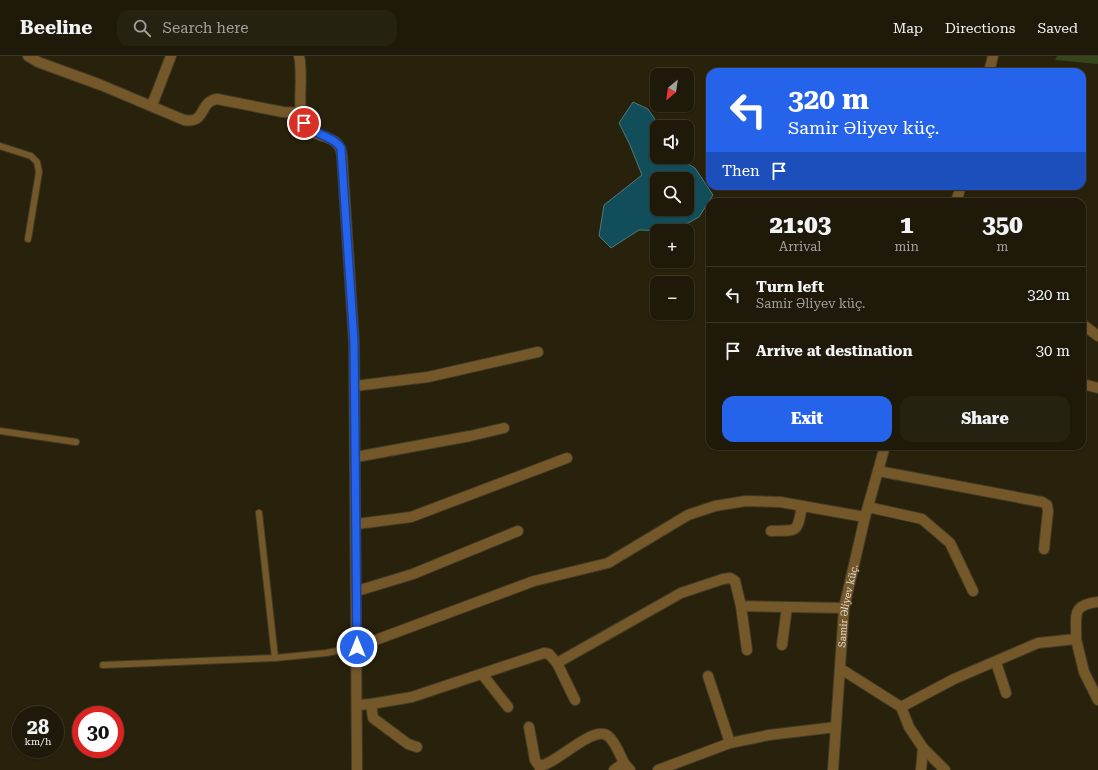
<!DOCTYPE html>
<html lang="en">
<head>
<meta charset="utf-8">
<style>
	:root { --surface:#1e1908; --page:#262212; --text:#f1f3f6; --muted:#a1a09c; --line:#3c3829; --accent:#2563eb }
	body { margin:0; font-family:"Roboto Serif",serif; background:var(--page); color:var(--text); height:100vh; display:flex; flex-direction:column; font-size:15px; white-space:nowrap }
	* { box-sizing:border-box; margin:0 }
	p { font-size:13px; color:var(--muted) }
	.icon { flex:none; width:22px; height:22px; fill:none; stroke:currentColor; stroke-width:2; stroke-linecap:round; stroke-linejoin:round }
	.map { position:relative; flex:1; overflow:hidden }
	.sheet { position:absolute; left:706px; top:142px; width:380px; height:252px; display:flex; flex-direction:column; background:var(--surface); border-radius:12px; box-shadow:0 1px 3px #0004,0 0 0 1px var(--line) }
	.sheet>* { flex:none }
	.banner { position:absolute; left:706px; top:12px; width:380px; height:122px; border-radius:12px; box-shadow:0 1px 3px #0004,0 0 0 1px var(--line); background:#2563eb; color:#fff; overflow:hidden }
	.needle { width:26px; rotate:209deg }
	.buttons { position:absolute; left:650px; top:12px; display:grid; gap:8px }
	.buttons a { display:grid; place-items:center; width:44px; height:44px; border-radius:8px; background:var(--surface); box-shadow:0 1px 3px #0004,0 0 0 1px var(--line); font-size:20px }
	.speed { position:absolute; left:12px; top:650px; display:flex; gap:8px; font-size:20px; font-weight:700; text-align:center }
	.speed>* { display:grid; place-content:center; width:52px; height:52px; border-radius:50%; background:var(--surface); box-shadow:0 1px 3px #0004,0 0 0 1px var(--line); line-height:1 }
	.speed small { font-size:10px; font-weight:400 }
	.speed .limit { border:6px solid #d22; background:#fff; color:#111 }
	.pin { position:absolute; display:grid; place-items:center; width:34px; height:34px; color:#fff; margin:-17px; border:2px solid #fff; border-radius:50%; box-shadow:0 1px 4px #0007 }
	.me { position:absolute; width:44px; margin:-22px; rotate:0deg; stroke-linejoin:round; filter:drop-shadow(0 0 3px #0008) }
	.turn { display:flex; align-items:center; gap:14px; height:84px; padding:0 16px; font-size:18px }
	.turn .icon { width:52px; height:52px; stroke-width:2.5 }
	.turn b { display:block; font-size:28px; line-height:34px }
	.then { display:flex; align-items:center; height:38px; padding:0 16px; background:#0003; gap:8px; font-size:15px }
	.eta { display:flex; justify-content:space-evenly; align-items:center; height:68px; text-align:center }
	.eta b { font-size:24px; font-weight:800; line-height:28px }
	.cta { display:flex; gap:8px; margin-top:auto; padding:8px 16px }
	.cta a { flex:1; height:46px; border-radius:12px; background:var(--accent); color:#fff; font-size:16px; font-weight:800; line-height:46px; text-align:center }
	.cta a+a { background:var(--page); color:var(--text) }
	ul { padding:0; list-style:none }
	li { display:flex; align-items:center; gap:12px; height:56px; padding:0 16px; border-top:1px solid var(--line) }
	li div { flex:1 }
	li b { display:block; font-size:15px }
	li em { font-style:normal }
	header { display:flex; align-items:center; gap:24px; box-sizing:border-box; height:56px; padding:0 20px; background:var(--surface); border-bottom:1px solid var(--line) }
	header strong { font-size:19px }
	nav { display:flex; gap:22px; margin-inline-start:auto; font-size:14px }
	.search { width:280px; height:36px; background:var(--page); display:flex; align-items:center; gap:10px; box-sizing:border-box; padding:0 14px; border-radius:12px; color:var(--muted); font-size:15px }
	.map>svg:first-child { display:block }
	.green { fill:#35461c }
	.water { fill:#114e5a; stroke:#4f797d; fill-rule:evenodd }
	.lines { fill:none; stroke-linecap:round; stroke-linejoin:round }
	.service-casing { stroke:#423b26; stroke-width:8 }
	.minor-casing { stroke:#423b26; stroke-width:12 }
	.service { stroke:#75582a; stroke-width:6 }
	.minor { stroke:#75582a; stroke-width:10 }
	.route-casing { stroke:#184099; stroke-width:10 }
	.route { stroke:#2563eb; stroke-width:7 }
	.labels { text-anchor:middle; dominant-baseline:central; stroke-width:4; stroke-linejoin:round; paint-order:stroke }
	.street-label { font-size:10px; fill:#e0dccf; stroke:#0e0b04 }
</style>
</head>
<body>
<header>
<strong>Beeline</strong>
<div class="search"><svg class="icon" aria-label="search" viewBox="0 0 24 24"><circle cx="10" cy="10" r="6"/><path d="M15 15l6 6"/></svg>Search here</div>
<nav><a>Map</a><a>Directions</a><a>Saved</a></nav>
</header>
<div class="map">
<svg width="1098" height="714" viewBox="0 0 1098 714">
	<rect width="100%" height="100%" fill="#28210b"/>
	<polygon class="green" points="1057,0 1098,0 1098,8 1055,4"/>
	<path class="water" d="M633,46l15,7 12,18h-3v30h19l19,11 18,27 -14,22 -25,14 -35,-1 -28,18 -12,-12 5,-31 38,-30 -12,-30 -11,-22zM657,123h30v30h-30z"/>
	<g class="lines">
		<g class="service-casing">
			<g id="service">
				<polyline points="0,90 31,100 37,106 39,116 28,183"/>
				<polyline points="0,375 76,386"/>
				<polyline points="259,457 275,602"/>
				<polyline points="103,609 275,602 326,597 357,591"/>
			</g>
		</g>
		<g class="minor-casing">
			<g id="minor">
				<path d="M28,0l10,6 63,23 83,35c23,4 14,-18 33,-21l66,13 18,1"/>
				<path d="M299,0c5,18 -3,55 5,68 11,17 36,8 38,32l12,186 3,428"/>
				<polyline points="989,16 993,0"/>
				<polyline points="152,49 171,0"/>
				<polyline points="956,146 961,130"/>
				<polyline points="1082,268 1098,280"/>
				<polyline points="1082,328 1098,332"/>
				<polyline points="355,330 428,321 538,296"/>
				<polyline points="356,401 470,380 504,372"/>
				<polyline points="878,415 1042,446 1047,449 1048,455 1044,493"/>
				<polyline points="868,451 922,463 950,487 973,535"/>
				<polyline points="357,468 411,461 567,402"/>
				<path d="M771,475c27,-1 26,3 31,-25"/>
				<polyline points="357,535 413,518 518,475"/>
				<polyline points="741,550 747,594"/>
				<polyline points="1076,583 1084,616 1098,644"/>
				<polyline points="782,589 787,551"/>
				<polyline points="357,591 534,525 608,507 688,459 715,450 746,445 780,446 865,461"/>
				<polyline points="996,606 1006,637"/>
				<polyline points="557,607 575,644"/>
				<polyline points="841,613 901,651 909,671 923,692 945,714"/>
				<polyline points="482,618 508,651"/>
				<polyline points="708,620 730,687"/>
				<polyline points="371,648 373,662 408,688 417,691"/>
				<polyline points="358,649 371,648 412,641 544,597 549,598 557,607 681,537 723,523 730,522 735,525 741,550 844,552"/>
				<path d="M901,651l53,-28 84,-36 38,-4c1,-23 -6,-34 22,-37"/>
				<path d="M529,671l6,33 4,6c17,-1 54,-42 69,-30 7,5 12,19 16,27"/>
				<polyline points="614,714 624,707 630,714"/>
				<polyline points="658,714 730,687 769,679 836,671"/>
				<path id="s1" d="M833,714l11,-162 21,-91 20,-71"/>
				<polyline points="921,714 923,692"/>
			</g>
		</g>
		<use href="#service" class="service"/>
		<use href="#minor" class="minor"/>
	</g>
	<g class="lines">
		<g class="route-casing">
			<path id="route" d="M304,67c11,13 30,13 37,25l13,194 3,305"/>
		</g>
		<use href="#route" class="route"/>
	</g>
	<g class="labels">
		<g class="street-label">
			<text stroke="none"><textPath href="#s1" startOffset="165">Samir Əliyev küç.</textPath></text>
		</g>
	</g>
</svg>
<div class="buttons">
<a><svg class="needle" viewBox="-14 -14 28 28"><path d="M0-13l5 13h-10z" fill="#e53935"/><path d="M0 13l5-13h-10z" fill="#a1a09c"/></svg></a>
<a><svg class="icon" aria-label="sound" viewBox="0 0 24 24"><path d="M4 9h4l5-4v14l-5-4H4zM17 9q2 3 0 6"/></svg></a>
<a><svg class="icon" aria-label="search" viewBox="0 0 24 24"><circle cx="10" cy="10" r="6"/><path d="M15 15l6 6"/></svg></a>
<a>+</a>
<a>−</a>
</div>
<div class="speed"><div>28<small>km/h</small></div><div class="limit">30</div></div>
<div class="pin" style="left:304px;top:67px;background:#d93025"><svg class="icon" aria-label="arrive" viewBox="0 0 24 24"><path d="M6 21V4h12l-3 4 3 4H6"/></svg></div>
<svg class="me" style="left:357px;top:591px" viewBox="-20 -20 40 40"><circle r="17" fill="#2563eb" stroke="#fff" stroke-width="3"/><path d="M0-11L8 9 0 5-8 9z" fill="#fff"/></svg>
<div class="banner">
<div class="turn"><svg class="icon" aria-label="left" viewBox="0 0 24 24"><path d="M17 20v-9H6M10 6l-5 5 5 5"/></svg><div><b>320 m</b>Samir Əliyev küç.</div></div>
<div class="then">Then<svg class="icon" aria-label="arrive" viewBox="0 0 24 24"><path d="M6 21V4h12l-3 4 3 4H6"/></svg></div>
</div>
<section class="sheet">
<div class="eta">
<div><b>21:03</b><p>Arrival</p></div>
<div><b>1</b><p>min</p></div>
<div><b>350</b><p>m</p></div>
</div>
<ul>
<li><svg class="icon" aria-label="left" viewBox="0 0 24 24"><path d="M17 20v-9H6M10 6l-5 5 5 5"/></svg><div><b>Turn left</b><p>Samir Əliyev küç.</p></div><em>320 m</em></li>
<li><svg class="icon" aria-label="arrive" viewBox="0 0 24 24"><path d="M6 21V4h12l-3 4 3 4H6"/></svg><div><b>Arrive at destination</b></div><em>30 m</em></li>
</ul>
<div class="cta"><a>Exit</a><a>Share</a></div>
</section>
</div>
</body>
</html>
